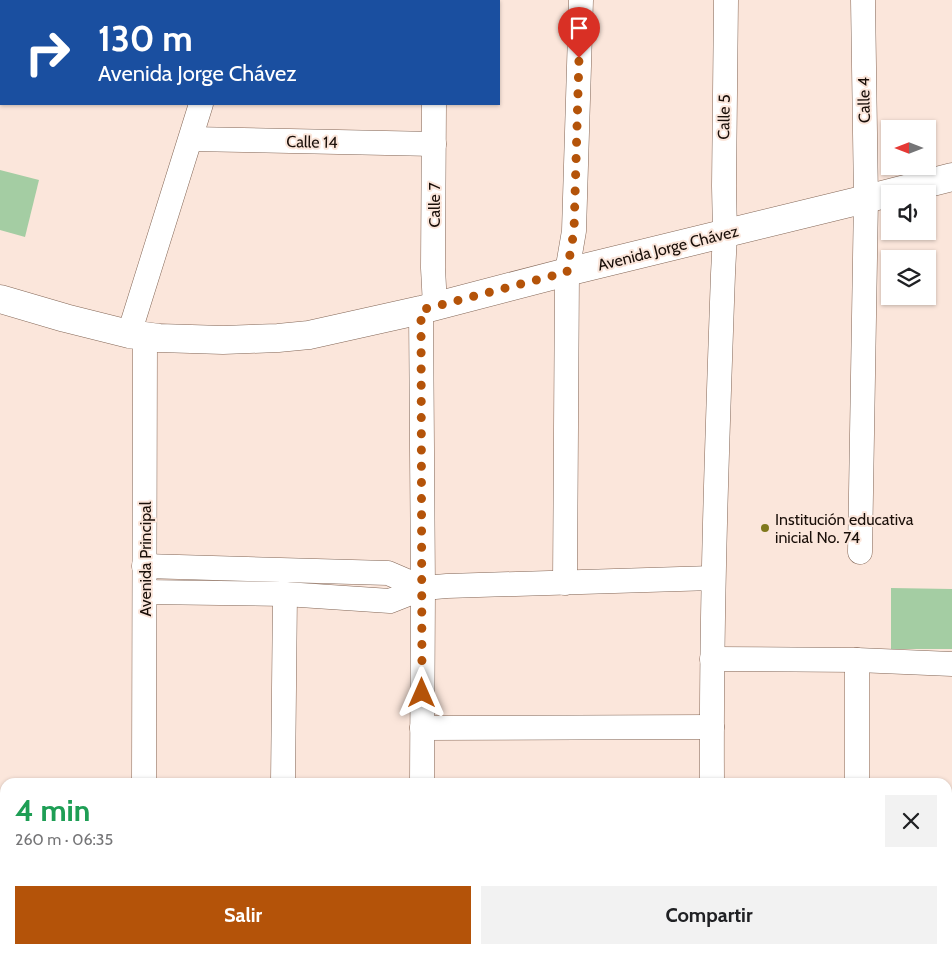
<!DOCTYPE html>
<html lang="es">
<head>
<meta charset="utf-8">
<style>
	:root { --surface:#fff; --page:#f2f2f2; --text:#202124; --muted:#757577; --accent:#b45309 }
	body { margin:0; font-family:Cabin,sans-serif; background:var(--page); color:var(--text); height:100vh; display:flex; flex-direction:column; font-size:19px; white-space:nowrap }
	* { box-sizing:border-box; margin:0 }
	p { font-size:16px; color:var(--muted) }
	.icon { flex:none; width:28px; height:28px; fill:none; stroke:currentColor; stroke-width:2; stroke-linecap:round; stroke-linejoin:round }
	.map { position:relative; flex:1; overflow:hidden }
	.details { position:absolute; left:0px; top:778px; width:952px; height:176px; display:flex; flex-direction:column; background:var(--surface); border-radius:15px 15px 0 0; box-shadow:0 1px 4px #0004 }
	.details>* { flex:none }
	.hud { position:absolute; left:0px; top:0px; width:500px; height:105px; box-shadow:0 1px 4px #0004; background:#1a4fa0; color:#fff; overflow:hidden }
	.needle { width:32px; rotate:270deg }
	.controls { position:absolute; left:881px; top:120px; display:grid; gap:10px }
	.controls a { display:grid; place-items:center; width:55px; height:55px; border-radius:0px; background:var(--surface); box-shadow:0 1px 4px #0004; font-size:25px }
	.pin { position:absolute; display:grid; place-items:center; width:42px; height:42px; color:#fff; margin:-51px -21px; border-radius:50% 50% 50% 0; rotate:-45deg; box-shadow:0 0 5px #0007 }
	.pin .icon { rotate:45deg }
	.me { position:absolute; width:55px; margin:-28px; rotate:0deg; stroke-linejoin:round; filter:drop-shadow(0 0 4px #0008) }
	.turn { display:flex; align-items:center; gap:18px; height:105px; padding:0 15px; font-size:22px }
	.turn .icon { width:65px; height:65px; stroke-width:2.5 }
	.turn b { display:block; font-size:35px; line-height:42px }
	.round { display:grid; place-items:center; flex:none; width:52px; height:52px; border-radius:0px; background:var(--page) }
	.head { display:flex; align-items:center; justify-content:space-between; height:85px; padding:0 15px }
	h1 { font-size:30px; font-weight:800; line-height:38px; color:#1e9e55 }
	.button { display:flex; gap:10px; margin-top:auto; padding:10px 15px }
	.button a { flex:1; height:58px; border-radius:0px; background:var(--accent); color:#fff; font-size:20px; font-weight:800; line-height:58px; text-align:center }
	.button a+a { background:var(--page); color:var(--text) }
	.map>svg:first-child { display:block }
	.green { fill:#a4cda3 }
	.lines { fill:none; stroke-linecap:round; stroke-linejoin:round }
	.minor-casing { stroke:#836656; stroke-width:25 }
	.major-casing { stroke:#836656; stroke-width:29 }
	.minor { stroke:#fff; stroke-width:24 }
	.major { stroke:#fff; stroke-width:28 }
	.route { stroke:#b45309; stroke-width:9; stroke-dasharray:0 16.2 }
	.poi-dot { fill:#7f781c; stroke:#fbe6db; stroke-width:2 }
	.labels { text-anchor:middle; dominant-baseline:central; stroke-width:4; stroke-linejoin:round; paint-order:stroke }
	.street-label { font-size:16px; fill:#1a0f09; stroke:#fbe6db }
	.poi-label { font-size:16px; fill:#1a0f09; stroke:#fbe6db; text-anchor:start }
</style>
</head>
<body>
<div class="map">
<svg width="952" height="953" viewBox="0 0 952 953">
	<rect width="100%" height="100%" fill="#fbe6db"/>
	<g class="green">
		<polygon points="0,170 39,180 25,237 0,230"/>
		<polygon points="891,588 952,589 952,649 891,649"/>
		<polygon points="0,834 5,836 5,949 129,949 129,953 0,953"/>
	</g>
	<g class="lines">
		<g class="minor-casing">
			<g id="minor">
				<polyline points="232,1 232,0"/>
				<polyline points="435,1 435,0"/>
				<polyline points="434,104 433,268 435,306"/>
				<polyline points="191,139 434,144"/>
				<polyline points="421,310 423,588 422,782"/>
				<polyline points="129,334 201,104"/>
				<polyline points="860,552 866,199 863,0"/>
				<polyline points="144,566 388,573 423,588"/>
				<polyline points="565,583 567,272 574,231 581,0"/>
				<polyline points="145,592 285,594 390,601 423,588 447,586 713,578"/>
				<polyline points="712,659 857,660 952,664"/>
				<polyline points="422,728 712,727"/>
				<polyline points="144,782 145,336"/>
				<polyline points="283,782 285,594"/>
				<path d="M712,782c-1,-169 5,-339 11,-508l2,-40 -1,-48 2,-186"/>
				<polyline points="857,782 857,660"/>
				<polyline points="714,949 714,953"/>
				<polyline points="143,953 143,949"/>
				<polyline points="281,953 281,949"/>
				<polyline points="422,953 422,949"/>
				<polyline points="856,953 856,949"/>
			</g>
		</g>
		<g class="major-casing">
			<polyline id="major" points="0,299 65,318 129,334 159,338 223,340 278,338 309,335 421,310 567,272 866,199 952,177"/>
		</g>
		<use href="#minor" class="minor"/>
		<use href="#major" class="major"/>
	</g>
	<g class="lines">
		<polyline class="route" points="422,693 421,310 567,272 574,231 579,58"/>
	</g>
	<circle class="poi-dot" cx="765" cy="528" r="5"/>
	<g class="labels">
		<g class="street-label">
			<text transform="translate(864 100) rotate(-91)">Calle 4</text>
			<text transform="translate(724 117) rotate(-89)">Calle 5</text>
			<text transform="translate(312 142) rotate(1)">Calle 14</text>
			<text transform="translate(434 205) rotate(-90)">Calle 7</text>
			<text transform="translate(668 248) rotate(-14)">Avenida Jorge Chávez</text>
			<text transform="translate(145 559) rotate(-90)">Avenida Principal</text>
		</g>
		<g class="poi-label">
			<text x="775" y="519">Institución educativa<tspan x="775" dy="18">inicial No. 74</tspan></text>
		</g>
	</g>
</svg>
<div class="controls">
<a><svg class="needle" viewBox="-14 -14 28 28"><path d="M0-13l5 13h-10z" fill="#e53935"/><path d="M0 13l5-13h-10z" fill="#757577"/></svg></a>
<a><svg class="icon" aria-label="sound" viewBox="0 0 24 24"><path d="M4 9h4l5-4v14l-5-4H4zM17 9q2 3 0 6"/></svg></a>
<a><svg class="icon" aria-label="layers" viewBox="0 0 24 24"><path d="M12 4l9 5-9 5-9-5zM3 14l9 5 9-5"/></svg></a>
</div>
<div class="pin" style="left:579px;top:58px;background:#d93025"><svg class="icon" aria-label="arrive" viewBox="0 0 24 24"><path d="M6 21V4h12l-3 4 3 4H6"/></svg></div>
<svg class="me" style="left:422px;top:693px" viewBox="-20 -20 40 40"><path d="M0-17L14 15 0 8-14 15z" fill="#b45309" stroke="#fff" stroke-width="4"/></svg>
<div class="hud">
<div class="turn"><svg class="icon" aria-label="right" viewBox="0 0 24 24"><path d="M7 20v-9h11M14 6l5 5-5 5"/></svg><div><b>130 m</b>Avenida Jorge Chávez</div></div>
</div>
<section class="details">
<div class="head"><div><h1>4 min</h1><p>260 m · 06:35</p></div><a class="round"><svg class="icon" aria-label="close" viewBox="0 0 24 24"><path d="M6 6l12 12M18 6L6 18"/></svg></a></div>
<div class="button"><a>Salir</a><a>Compartir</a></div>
</section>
</div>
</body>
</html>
